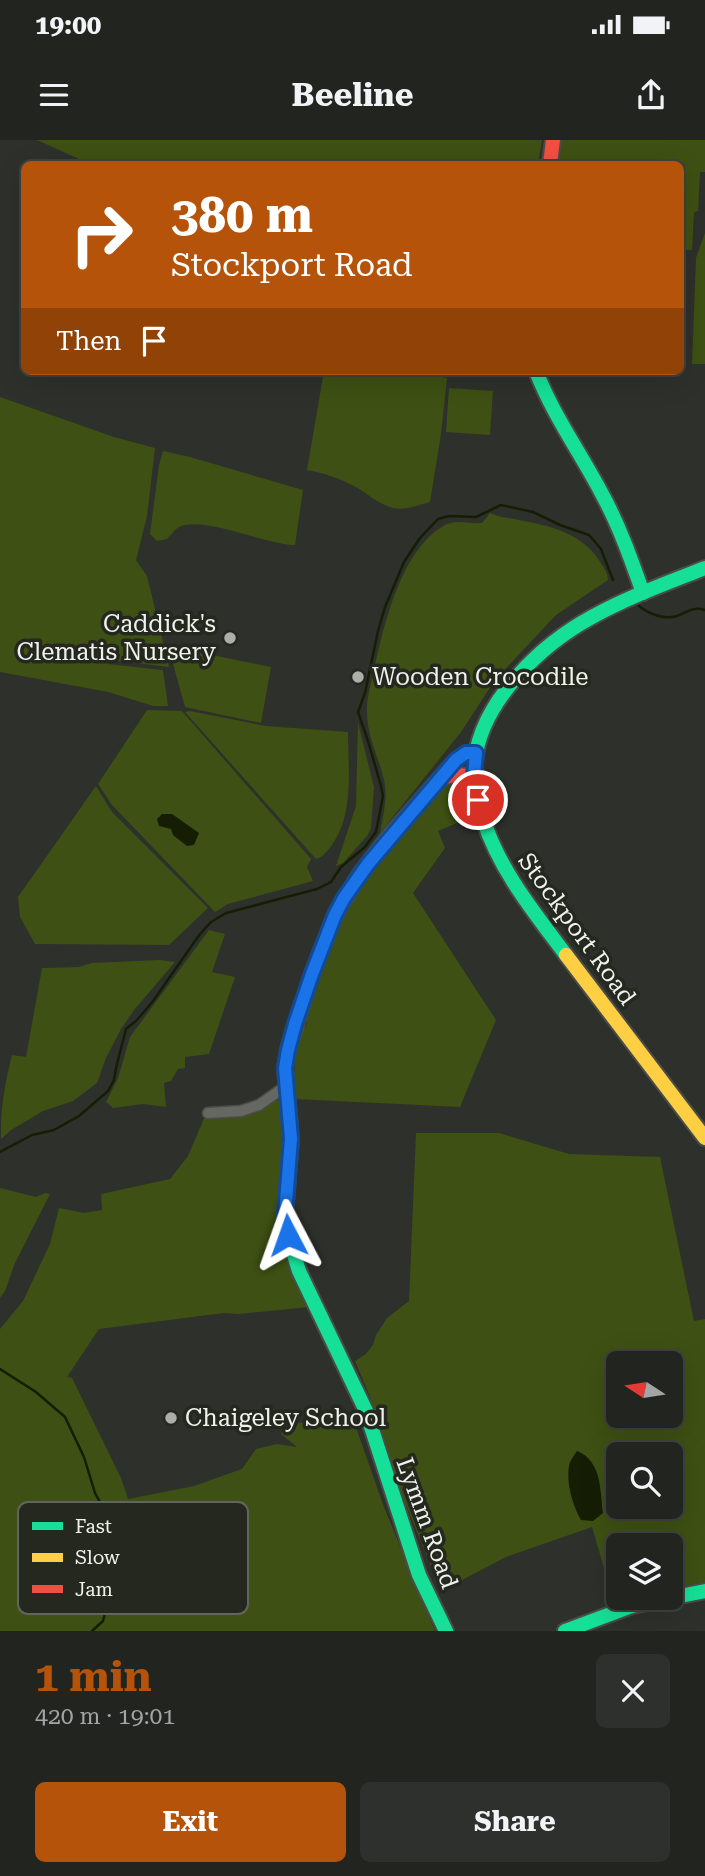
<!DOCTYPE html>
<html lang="en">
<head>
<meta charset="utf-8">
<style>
	:root { --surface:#222420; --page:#2e302d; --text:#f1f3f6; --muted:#a2a4a5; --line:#3f413e; --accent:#b45309 }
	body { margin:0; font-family:"Roboto Serif",serif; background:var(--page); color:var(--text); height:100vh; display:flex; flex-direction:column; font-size:26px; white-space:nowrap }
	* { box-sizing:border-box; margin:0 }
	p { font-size:23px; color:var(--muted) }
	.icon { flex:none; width:38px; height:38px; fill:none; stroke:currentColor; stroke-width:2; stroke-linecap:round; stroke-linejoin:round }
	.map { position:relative; height:1491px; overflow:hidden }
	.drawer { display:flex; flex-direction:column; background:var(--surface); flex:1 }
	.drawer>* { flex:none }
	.guide { position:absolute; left:21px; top:21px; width:663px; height:214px; border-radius:10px; box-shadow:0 7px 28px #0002,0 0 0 2px var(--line); background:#b45309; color:#fff; overflow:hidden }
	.needle { width:46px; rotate:282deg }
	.controls { position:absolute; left:606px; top:1211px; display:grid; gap:14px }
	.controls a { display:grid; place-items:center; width:77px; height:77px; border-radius:10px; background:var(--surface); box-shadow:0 7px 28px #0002,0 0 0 2px var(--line); font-size:35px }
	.pin { position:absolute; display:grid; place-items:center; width:60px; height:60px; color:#fff; margin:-30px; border:4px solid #fff; border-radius:50%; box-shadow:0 2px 7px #0007 }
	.me { position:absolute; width:77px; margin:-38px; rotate:356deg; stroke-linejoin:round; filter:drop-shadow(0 0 5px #0008) }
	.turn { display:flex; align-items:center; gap:24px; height:147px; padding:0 35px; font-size:32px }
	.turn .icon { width:91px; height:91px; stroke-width:2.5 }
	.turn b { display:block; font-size:49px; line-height:60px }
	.then { display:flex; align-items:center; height:66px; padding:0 35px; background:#0003; gap:14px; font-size:26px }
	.round { display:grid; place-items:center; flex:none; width:74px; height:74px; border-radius:10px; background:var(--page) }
	.headline { display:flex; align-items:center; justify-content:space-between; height:119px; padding:0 35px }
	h1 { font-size:42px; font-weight:700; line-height:52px; color:var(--accent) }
	.cta { display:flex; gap:14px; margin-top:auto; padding:14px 35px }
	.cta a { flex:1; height:80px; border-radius:10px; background:var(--accent); color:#fff; font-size:28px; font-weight:700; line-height:80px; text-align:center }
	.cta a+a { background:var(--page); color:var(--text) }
	.status { display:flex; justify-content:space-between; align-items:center; height:49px; padding:0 35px; background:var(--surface); direction:ltr }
	.status svg { height:19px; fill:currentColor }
	header { display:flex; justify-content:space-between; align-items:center; height:91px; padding:0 35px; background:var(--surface); font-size:32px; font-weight:700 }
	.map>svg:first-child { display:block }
	.green { fill:#3e5013; fill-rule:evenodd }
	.water { fill:#151e04 }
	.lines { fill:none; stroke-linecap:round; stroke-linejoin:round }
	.stream { stroke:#151e04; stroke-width:2.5 }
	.street-casing { stroke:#4a4c47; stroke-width:13 }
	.fast-casing { stroke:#4a4c47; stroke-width:18 }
	.slow-casing { stroke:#4a4c47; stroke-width:18 }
	.jam-casing { stroke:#4a4c47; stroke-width:18 }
	.street { stroke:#656763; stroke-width:10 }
	.fast { stroke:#16e098; stroke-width:14 }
	.slow { stroke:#ffcf43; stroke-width:14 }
	.jam { stroke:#f24e42; stroke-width:14 }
	.route-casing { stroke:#114b97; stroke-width:18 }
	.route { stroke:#1a73e8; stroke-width:12 }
	.poi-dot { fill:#acafa9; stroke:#24281f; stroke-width:2.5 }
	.labels { text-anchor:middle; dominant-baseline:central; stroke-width:7; stroke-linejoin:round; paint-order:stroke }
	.poi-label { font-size:24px; fill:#f0f3ed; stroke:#24281f; text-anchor:start }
	.street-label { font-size:24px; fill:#f0f3ed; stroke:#24281f }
	.key { fill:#24281f; stroke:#61655d; stroke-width:2 }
	.key-label { font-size:19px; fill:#f0f3ed }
</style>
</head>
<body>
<div class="status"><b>19:00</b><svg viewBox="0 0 49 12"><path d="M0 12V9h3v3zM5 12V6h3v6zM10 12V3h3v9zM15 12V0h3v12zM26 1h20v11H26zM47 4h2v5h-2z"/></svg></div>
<header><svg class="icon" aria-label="menu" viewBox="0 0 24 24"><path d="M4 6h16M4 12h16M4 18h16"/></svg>Beeline<svg class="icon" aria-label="share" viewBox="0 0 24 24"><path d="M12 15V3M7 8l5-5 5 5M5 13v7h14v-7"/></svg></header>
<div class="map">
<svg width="705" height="1491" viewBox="0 0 705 1491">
	<rect width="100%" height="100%" fill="#2e302b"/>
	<g class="green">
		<polygon points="37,0 542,0 538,24 90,24"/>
		<polygon points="560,0 705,0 705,32 700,32 698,71 694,72 692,110 681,110 681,24 557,24"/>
		<polygon points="705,93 705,224 692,224 696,118"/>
		<path d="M324,231h89l34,7 -6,56 -11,68c-12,3 -25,9 -37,6 -15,-4 -26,-15 -39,-22 -15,-8 -30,-13 -47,-16z"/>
		<polygon points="449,248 493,251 490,295 446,292"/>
		<polygon points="0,257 114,297 155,308 147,376 136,420 147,436 169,527 109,520 108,524 163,530 168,566 153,566 108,552 0,532"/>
		<path d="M163,311l27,6 113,33 -8,55c-28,0 -93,-30 -116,-18 -5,3 -8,8 -12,12l-10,2 -7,-7 9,-69z"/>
		<path d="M490,373c11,5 21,5 33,8 29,5 59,13 76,39 4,7 9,12 9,20l-52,35 -61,65 -34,52 -81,101c3,-17 8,-36 4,-53 -5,-22 -17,-44 -17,-67 -1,-14 4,-29 7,-43 10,-45 27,-121 71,-145 13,-6 23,-1 37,-2z"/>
		<polygon points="168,506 271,527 261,583 185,567"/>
		<polygon points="147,570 182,571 311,719 307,727 313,741 228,764 215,772 112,665 98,644"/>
		<path d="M190,571l76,15 82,6c0,39 7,85 -19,117 -5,5 -6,8 -13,10l-131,-147z"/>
		<polygon points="358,583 374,647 371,688 367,696 343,723 336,726 356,666"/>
		<path d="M446,639h15l8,39 -31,13 7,17 -32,45 83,127 -36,87 -165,-8c-2,-26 0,-48 6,-73l4,1 2,-5 -4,-1 19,-56 26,-63 20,-29z"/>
		<polygon points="96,646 112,672 208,768 169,805 35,804 20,777 18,757"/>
		<polygon points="209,790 225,794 212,832 235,837 209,914 185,917 185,928 178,929 171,941 164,943 166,967 143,964 113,968 106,962 118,938 130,897"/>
		<path d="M160,820l15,2 -41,48 -13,19 -15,29 -9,25 -24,18 -30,10 -32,19 -10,9c-1,-29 4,-56 11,-84l14,2 16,-89 37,-1 12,-4z"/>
		<polygon points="272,960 282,961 284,1000 278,1075 284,1103 309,1167 238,1174 224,1173 99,1189 67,1237 72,1238 121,1338 128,1359 194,1346 242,1329 256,1309 277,1304 297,1307 281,1294 285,1284 353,1279 384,1367 435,1491 0,1491 0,1189 23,1161 50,1104 59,1068 84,1073 102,1070 101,1054 170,1039 188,1016 205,976"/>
		<path d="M416,993h83l70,21 91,3 34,164 11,-2v263l-35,7v-44h-52v53h16l-20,4 -22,-75 -86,30 -65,34 -39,-96 -32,-98 -15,-36 11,-7 7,-9 3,-10 11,-17 22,-17zM618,1223h52v53h-52zM618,1314h52v53h-52z"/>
		<polygon points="0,1048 36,1057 45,1053 50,1054 15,1123 5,1151 0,1158"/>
	</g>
	<g class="water">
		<polygon points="162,674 172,674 199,693 194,705 187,706 173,695 171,689 159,686 157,679"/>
		<path d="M577,1311c25,10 23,39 26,62l-10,8 -12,-1c-8,-14 -15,-37 -12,-54 1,-6 5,-10 8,-15z"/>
	</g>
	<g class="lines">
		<g class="stream">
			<path d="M639,466c10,8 25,14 38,10 10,-4 17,-10 28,-6"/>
			<polyline points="0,1012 32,995 54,990 79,976 108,951 114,940 116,928 126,889 137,880 153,861 200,794 211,782 226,773 317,749 331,742 341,727 365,707 376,692 383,656 381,646 368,601 358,572 365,553 378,491 385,467 404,422 420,398 438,379 449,376 476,377 501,365 533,372 560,385 589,395 601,409 613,440"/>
			<polyline points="0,1229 36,1252 65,1277 84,1317 95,1353 108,1377 113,1413 110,1454 103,1481 92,1491"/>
		</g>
		<g class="street-casing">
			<polyline id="street" points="208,973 241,971 259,965 286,946"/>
		</g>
		<g class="fast-casing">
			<g id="fast">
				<path d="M536,231c17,44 44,81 66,123 17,31 29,65 41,99"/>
				<polyline points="360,734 335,775 312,834 288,910 285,928 291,999 285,1074 288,1095 299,1131 366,1271 419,1435 446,1491"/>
				<path d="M566,815c-32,-43 -66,-84 -83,-136 -6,-18 -10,-39 -8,-58 6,-60 67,-117 117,-144 36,-20 75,-34 113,-49"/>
				<polyline points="670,1458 705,1451"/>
				<polyline points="565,1491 632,1466 670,1458"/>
			</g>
		</g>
		<g class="slow-casing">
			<g id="slow">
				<polyline points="360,734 391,694 456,620 466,613 476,613"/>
				<polyline points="566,815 705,998"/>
			</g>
		</g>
		<g class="jam-casing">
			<g id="jam">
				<polyline points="550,24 553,0"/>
				<polyline points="442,638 453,635 474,636"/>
			</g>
		</g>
		<use href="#street" class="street"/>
		<use href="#fast" class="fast"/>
		<use href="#slow" class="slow"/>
		<use href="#jam" class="jam"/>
	</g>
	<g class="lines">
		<g class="route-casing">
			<polyline id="route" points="288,1095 285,1074 291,999 285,928 288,910 295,884 312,834 335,775 344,758 368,724 456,620 466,613 476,613 474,636 478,660"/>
		</g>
		<use href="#route" class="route"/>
	</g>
	<g class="poi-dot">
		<circle cx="230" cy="498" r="7"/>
		<circle cx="358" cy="537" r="7"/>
		<circle cx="171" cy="1278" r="7"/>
	</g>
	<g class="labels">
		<g class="poi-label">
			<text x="216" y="484" text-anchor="end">Caddick's<tspan x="216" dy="28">Clematis Nursery</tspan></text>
			<text x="372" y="537">Wooden Crocodile</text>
			<text x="185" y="1278">Chaigeley School</text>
		</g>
		<g class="street-label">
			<text transform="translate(577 789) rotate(54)">Stockport Road</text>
			<text transform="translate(427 1383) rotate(70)">Lymm Road</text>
		</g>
	</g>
	<rect x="18" y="1362" width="230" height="112" rx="10" class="key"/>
	<rect x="32" y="1382" width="31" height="8" fill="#16e098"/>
	<rect x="32" y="1413" width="31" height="9" fill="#ffcf43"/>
	<rect x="32" y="1445" width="31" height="8" fill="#f24e42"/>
	<g class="key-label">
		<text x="75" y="1393">Fast</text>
		<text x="75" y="1424">Slow</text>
		<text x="75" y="1456">Jam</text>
	</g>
</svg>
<div class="controls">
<a><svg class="needle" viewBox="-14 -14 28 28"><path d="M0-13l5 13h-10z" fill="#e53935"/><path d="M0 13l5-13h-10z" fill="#a2a4a5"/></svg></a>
<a><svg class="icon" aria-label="search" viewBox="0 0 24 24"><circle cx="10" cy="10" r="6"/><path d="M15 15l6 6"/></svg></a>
<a><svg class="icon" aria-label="layers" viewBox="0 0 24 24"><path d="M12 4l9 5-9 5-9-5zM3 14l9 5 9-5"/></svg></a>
</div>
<div class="pin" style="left:478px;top:660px;background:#d93025"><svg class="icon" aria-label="arrive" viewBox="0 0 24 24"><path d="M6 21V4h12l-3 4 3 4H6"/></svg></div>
<svg class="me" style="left:288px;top:1095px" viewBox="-20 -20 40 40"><path d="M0-17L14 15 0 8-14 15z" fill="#1a73e8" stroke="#fff" stroke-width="4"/></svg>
<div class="guide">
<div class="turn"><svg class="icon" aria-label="right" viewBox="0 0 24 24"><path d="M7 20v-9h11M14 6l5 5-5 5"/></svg><div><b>380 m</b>Stockport Road</div></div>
<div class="then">Then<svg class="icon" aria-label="arrive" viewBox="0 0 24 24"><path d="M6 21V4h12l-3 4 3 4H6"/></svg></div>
</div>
</div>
<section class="drawer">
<div class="headline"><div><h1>1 min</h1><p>420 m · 19:01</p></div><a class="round"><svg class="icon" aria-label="close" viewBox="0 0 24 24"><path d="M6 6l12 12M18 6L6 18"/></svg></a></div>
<div class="cta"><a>Exit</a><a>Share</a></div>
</section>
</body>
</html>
